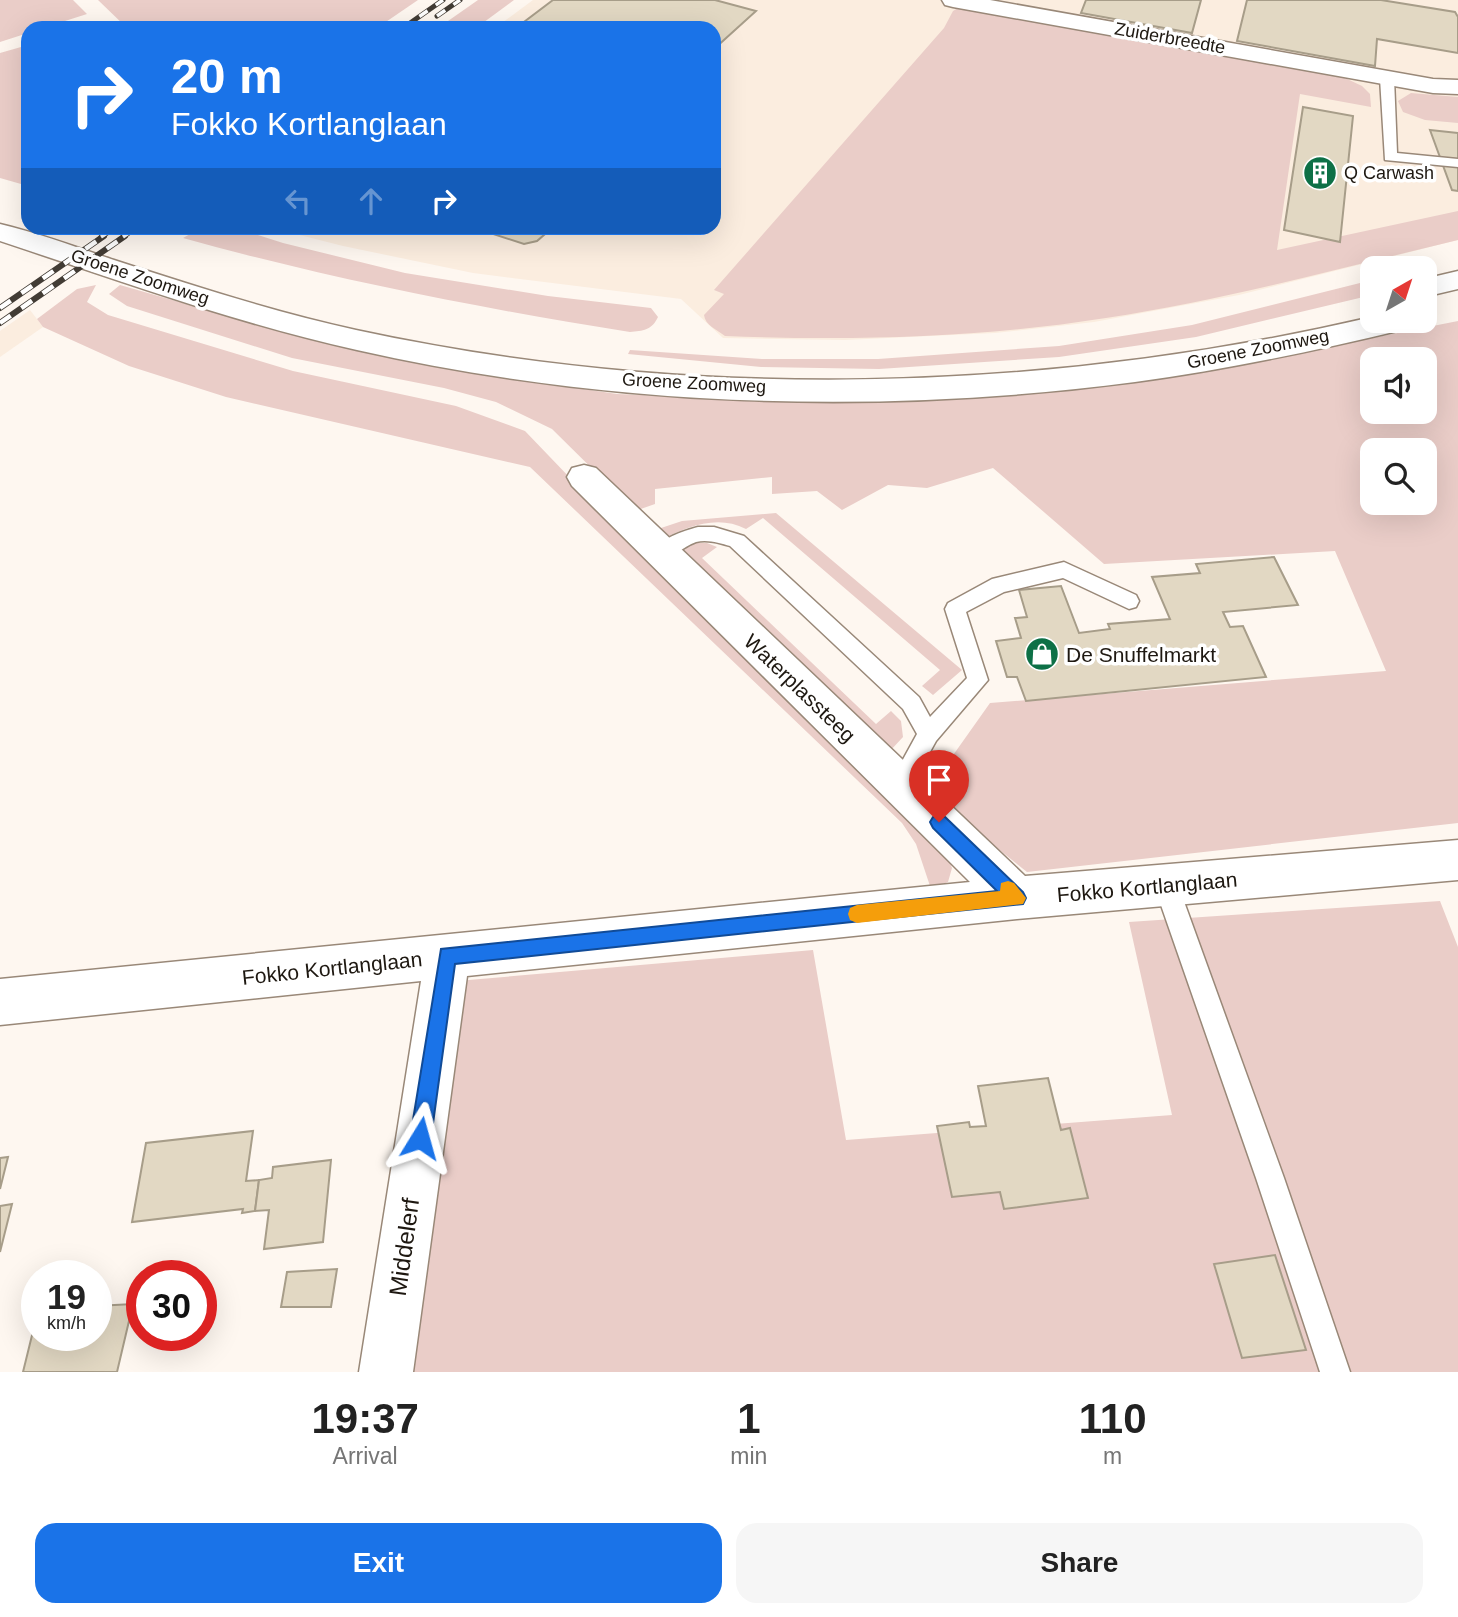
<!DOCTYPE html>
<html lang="en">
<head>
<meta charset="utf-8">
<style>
	:root { --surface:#fff; --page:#f6f6f6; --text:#222; --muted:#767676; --accent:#1a73e8 }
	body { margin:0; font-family:Arial,sans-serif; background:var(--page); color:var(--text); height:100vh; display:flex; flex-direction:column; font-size:26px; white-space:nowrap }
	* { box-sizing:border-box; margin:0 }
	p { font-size:23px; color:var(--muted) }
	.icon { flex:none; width:38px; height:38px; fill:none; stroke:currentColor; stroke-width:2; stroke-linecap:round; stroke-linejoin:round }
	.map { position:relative; height:1372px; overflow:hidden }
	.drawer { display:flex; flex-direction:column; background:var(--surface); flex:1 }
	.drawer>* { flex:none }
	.banner { position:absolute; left:21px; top:21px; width:700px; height:214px; border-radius:21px; box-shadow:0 7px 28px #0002; background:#1a73e8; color:#fff; overflow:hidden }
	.needle { width:46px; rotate:39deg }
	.fabs { position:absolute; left:1360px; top:256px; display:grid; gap:14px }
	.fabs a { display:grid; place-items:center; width:77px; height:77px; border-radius:14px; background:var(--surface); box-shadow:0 7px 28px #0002; font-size:35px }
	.speed { position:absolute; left:21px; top:1260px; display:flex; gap:14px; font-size:35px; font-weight:700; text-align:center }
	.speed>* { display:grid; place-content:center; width:91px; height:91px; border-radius:50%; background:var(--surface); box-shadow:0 7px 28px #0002; line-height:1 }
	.speed small { font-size:18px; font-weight:400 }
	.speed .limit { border:10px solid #d22; background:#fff; color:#111 }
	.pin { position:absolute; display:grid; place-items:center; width:60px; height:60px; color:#fff; margin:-72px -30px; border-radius:50% 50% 50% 0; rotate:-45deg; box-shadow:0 0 7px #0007 }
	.pin .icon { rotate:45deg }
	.me { position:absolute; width:77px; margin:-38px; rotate:8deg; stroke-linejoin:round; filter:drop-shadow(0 0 5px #0008) }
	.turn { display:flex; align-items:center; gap:24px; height:147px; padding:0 35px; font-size:32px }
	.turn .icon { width:91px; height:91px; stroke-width:2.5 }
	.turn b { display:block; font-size:49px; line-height:60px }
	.lanes { display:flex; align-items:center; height:66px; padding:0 35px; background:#0003; justify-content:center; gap:35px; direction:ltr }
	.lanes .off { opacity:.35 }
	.eta { display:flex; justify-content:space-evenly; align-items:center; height:119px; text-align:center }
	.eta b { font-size:42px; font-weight:600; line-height:49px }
	.primary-button { display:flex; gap:14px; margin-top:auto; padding:14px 35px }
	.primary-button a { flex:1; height:80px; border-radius:21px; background:var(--accent); color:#fff; font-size:28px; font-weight:600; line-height:80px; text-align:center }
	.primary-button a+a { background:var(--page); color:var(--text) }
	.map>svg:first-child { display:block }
	.built { fill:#fbeddf }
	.green { fill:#eacdc8; fill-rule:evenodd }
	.building { fill:#e2d8c3; stroke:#a79d89; stroke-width:2 }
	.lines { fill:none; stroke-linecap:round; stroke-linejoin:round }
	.lane-casing { stroke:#998878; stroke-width:3 }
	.street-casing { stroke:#998878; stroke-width:3 }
	.secondary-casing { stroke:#998878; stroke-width:3 }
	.lane { fill:#fff; fill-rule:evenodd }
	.street { fill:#fff; fill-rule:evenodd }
	.secondary { fill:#fff; fill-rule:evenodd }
	.rail-far1-casing { stroke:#423c35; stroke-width:5 }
	.rail-casing { stroke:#423c35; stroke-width:6 }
	.rail-far1 { stroke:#fff; stroke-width:3.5; stroke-dasharray:10; stroke-linecap:butt }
	.rail { stroke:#fff; stroke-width:4.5; stroke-dasharray:13; stroke-linecap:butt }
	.route { fill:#1a73e8; stroke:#114b97; stroke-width:2 }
	.slow { fill:#f59e0b }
	.labels { text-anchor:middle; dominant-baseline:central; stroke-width:7; stroke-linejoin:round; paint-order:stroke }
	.far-street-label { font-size:18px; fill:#1e1811; stroke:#fff }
	.far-poi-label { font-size:18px; fill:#1e1811; stroke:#fff; text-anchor:start }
	.poi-label { font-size:21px; fill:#1e1811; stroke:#fff; text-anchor:start }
	.street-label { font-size:21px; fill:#1e1811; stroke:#fff }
	.near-street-label { font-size:24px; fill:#1e1811; stroke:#fff }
</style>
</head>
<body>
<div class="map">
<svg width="1458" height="1372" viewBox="0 0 1458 1372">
	<rect width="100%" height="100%" fill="#fef7f0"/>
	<g class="built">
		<polygon points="533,0 1458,0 1458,240 1239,295 1094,322 995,333 845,340 723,338 681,299 473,273 343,246 272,228 714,228 714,28 495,28"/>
		<polygon points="30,310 43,327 0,357 0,331"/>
	</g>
	<g class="green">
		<polygon points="0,0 73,0 87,14 43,28 28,28 28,33 0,42"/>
		<polygon points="98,0 418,0 377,28 127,28"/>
		<polygon points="478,0 514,0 476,28 438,28"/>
		<path d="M958,8l387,70 17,8 8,8 1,13 -71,-13 -23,156 181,-39v29c-117,28 -233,60 -352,78 -127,20 -254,23 -381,18 -8,-6 -20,-11 -21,-21l20,-21 -10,-4 230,-262 9,-17z"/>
		<polygon points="28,45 28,186 0,178 0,53"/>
		<polygon points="1411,93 1458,97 1458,123 1425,120 1403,112 1398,101"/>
		<path d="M201,228h35l47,15 122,30 143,23 103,12 7,9c-6,13 -15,14 -28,15 -151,-24 -300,-53 -447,-94z"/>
		<polygon points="1372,280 1372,295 1196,337 1059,357 879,369 761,367 628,354 630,350 762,359 878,359 1059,346 1192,325"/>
		<polygon points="96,285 87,302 108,315 293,371 456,406 525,431 597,506 939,837 952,868 948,882 931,889 916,844 902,823 530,467 226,397 129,366 43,327 37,319 77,289"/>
		<path d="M120,285l195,56 188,36 114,17 198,8 191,-6 184,-22 268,-53v502l-431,49 -100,-80 63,-89 396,-32 -51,-120 -231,13 -111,-96 -66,20 -39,-3 -46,25 -25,-19 -45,3v-17l-117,12v15l-20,7 -83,-82 -56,-27 -52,-14 -152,-30 -165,-52 -18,-12zM1372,359h52v52h-52zM1372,450h52v52h-52z"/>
		<path d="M776,513l186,157 -29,25 -11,-9 18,-16 -177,-152 -17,11c-29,-15 -59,-2 -86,11l-8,-9 30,-10z"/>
		<polygon points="690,543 707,543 717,547 702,558 876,724 891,711 901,721 903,737 890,751 681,555"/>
		<polygon points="1440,901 1458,947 1458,1372 405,1372 457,981 813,950 846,1140 1172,1115 1129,922"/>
	</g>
	<g class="building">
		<polygon points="553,0 715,0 756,11 714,49 714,28 516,28"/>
		<polygon points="1086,0 1201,0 1192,33 1081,13"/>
		<polygon points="1247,0 1381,0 1455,12 1458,17 1458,53 1377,39 1375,66 1237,41"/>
		<polygon points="1303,107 1353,116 1340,242 1284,230"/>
		<polygon points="1430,130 1458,133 1458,191 1452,190"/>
		<polygon points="475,228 552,228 537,241 524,244"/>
		<polygon points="1274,557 1298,605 1223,612 1230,627 1243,626 1266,677 1026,701 1017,677 1007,677 996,641 1021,638 1015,618 1027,617 1019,590 1061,586 1079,633 1110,629 1108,624 1170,619 1152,577 1200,573 1196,564"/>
		<polygon points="1048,1078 1061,1130 1070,1128 1088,1198 1004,1209 1000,1192 952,1197 937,1126 969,1122 970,1127 986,1126 978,1086"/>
		<polygon points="253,1131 246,1181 259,1180 255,1211 242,1213 243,1209 132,1222 146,1143"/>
		<polygon points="8,1157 0,1189 0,1158"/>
		<polygon points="331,1160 323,1242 264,1249 269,1210 255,1211 259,1180 272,1178 273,1167"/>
		<polygon points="12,1204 0,1252 0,1206"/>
		<polygon points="1275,1255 1306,1350 1242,1358 1214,1264"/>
		<polygon points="337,1269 331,1307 281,1307 287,1272"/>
		<polygon points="133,1304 117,1372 23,1372 37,1315 37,1335 96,1335 96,1306"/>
	</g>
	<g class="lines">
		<g class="lane-casing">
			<g id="lane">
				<polygon points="1387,74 1394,78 1397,153 1458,159 1458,167 1385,160 1380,78"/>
				<path d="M698,527h16l30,9 175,161 11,20 37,-39 -22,-69 3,-6 44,-24 72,-17 72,33 3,6 -3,6 -7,2 -66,-31 -59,14 -38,20 22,68 -52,61 -28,51 -8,3 -8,-3 -3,-7 28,-51 -14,-25 -173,-163c-10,-3 -23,-7 -34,-4 -15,5 -26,21 -42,16l-3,-5c8,-14 32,-22 47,-26z"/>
				<polygon points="1166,874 1174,877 1178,885 1284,1178 1350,1372 1320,1372 1256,1178 1154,885 1158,877"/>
			</g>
		</g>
		<g class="street-casing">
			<g id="street">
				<polygon points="942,0 990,0 1433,79 1458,80 1458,94 1433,93 953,7 945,5"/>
				<polygon points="584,465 596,468 1025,876 1458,840 1458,880 1017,919 467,976 413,1372 359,1372 421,981 0,1025 0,979 970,882 572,486 567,477 572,468"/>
			</g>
		</g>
		<g class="secondary-casing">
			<g id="secondary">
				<path d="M0,224c38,9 76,23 114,36 80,26 160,52 242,70 333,72 685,64 1016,-13v3h45l-4,7 -11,3c-88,21 -177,40 -267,52 -258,34 -525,25 -778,-32 -122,-27 -239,-70 -357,-109z"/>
				<polygon points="1458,271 1458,289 1424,297 1424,279"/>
			</g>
		</g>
		<use href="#lane" class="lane"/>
		<use href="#street" class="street"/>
		<use href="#secondary" class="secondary"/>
		<g class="rail-far1-casing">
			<g id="rail-far1">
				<polyline points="437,16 460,0"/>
				<polyline points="403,28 443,0"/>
				<polyline points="101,237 115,228"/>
				<polyline points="123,237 136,228"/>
			</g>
		</g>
		<g class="rail-casing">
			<g id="rail">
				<polyline points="0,308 104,236"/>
				<polyline points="0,323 125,236"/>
			</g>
		</g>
		<use href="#rail-far1" class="rail-far1"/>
		<use href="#rail" class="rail"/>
	</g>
	<polygon class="route" points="939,815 945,817 1023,892 1026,898 1023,904 455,964 431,1138 428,1145 420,1148 413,1145 410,1138 441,949 997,891 933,828 930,822 933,817"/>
	<polygon class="slow" points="1008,881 1014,883 1026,898 1023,904 857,923 850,920 848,914 850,908 857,905 1000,891 1001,883"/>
	<defs>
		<g id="building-disc" transform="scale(1.75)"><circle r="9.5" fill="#0d7046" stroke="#fff"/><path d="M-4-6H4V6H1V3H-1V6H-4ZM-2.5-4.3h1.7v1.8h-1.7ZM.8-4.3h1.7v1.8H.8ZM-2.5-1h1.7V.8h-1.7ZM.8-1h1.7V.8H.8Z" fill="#fff"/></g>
		<g id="shop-disc" transform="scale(1.75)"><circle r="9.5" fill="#0d7046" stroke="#fff"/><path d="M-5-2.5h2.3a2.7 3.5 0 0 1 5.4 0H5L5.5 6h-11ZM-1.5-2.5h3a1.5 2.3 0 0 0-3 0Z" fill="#fff"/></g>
	</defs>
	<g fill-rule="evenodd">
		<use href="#building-disc" x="1320" y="173"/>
		<use href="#shop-disc" x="1042" y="654"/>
	</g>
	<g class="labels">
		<g class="far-street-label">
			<text transform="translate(1170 38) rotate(10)">Zuiderbreedte</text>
			<text transform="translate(140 277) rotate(18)">Groene Zoomweg</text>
			<text transform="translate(1258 349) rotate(-11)">Groene Zoomweg</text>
			<text transform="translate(694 383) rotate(3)">Groene Zoomweg</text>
		</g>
		<g class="far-poi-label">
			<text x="1344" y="173">Q Carwash</text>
		</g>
		<g class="poi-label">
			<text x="1066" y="654">De Snuffelmarkt</text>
		</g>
		<g class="street-label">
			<text transform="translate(800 688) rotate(44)">Waterplassteeg</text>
			<text transform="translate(1147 887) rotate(-5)">Fokko Kortlanglaan</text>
			<text transform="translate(332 968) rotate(-6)">Fokko Kortlanglaan</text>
		</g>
		<g class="near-street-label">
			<text transform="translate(404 1247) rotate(-82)">Middelerf</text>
		</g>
	</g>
</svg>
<div class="fabs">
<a><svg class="needle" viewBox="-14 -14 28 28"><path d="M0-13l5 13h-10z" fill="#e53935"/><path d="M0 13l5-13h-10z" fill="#767676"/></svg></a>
<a><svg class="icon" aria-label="sound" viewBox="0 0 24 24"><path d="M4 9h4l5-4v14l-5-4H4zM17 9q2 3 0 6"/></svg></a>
<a><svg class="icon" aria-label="search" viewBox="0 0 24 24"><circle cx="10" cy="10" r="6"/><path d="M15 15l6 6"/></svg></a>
</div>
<div class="speed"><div>19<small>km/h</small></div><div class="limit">30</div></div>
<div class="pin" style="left:939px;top:822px;background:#d93025"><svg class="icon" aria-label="arrive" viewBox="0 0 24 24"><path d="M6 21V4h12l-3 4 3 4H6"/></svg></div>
<svg class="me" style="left:420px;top:1138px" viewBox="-20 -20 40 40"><path d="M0-17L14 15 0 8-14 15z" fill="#1a73e8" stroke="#fff" stroke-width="4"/></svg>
<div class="banner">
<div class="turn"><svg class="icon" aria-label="right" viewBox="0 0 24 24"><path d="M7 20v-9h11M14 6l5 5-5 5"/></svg><div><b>20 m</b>Fokko Kortlanglaan</div></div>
<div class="lanes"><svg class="icon off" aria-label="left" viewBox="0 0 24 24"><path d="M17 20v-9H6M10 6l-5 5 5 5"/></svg><svg class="icon off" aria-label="ahead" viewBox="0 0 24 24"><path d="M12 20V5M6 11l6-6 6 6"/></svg><svg class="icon" aria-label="right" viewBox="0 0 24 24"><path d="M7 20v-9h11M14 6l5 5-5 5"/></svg></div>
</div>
</div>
<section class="drawer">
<div class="eta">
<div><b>19:37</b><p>Arrival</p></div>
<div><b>1</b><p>min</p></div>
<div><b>110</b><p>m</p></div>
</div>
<div class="primary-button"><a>Exit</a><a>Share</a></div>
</section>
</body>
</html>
